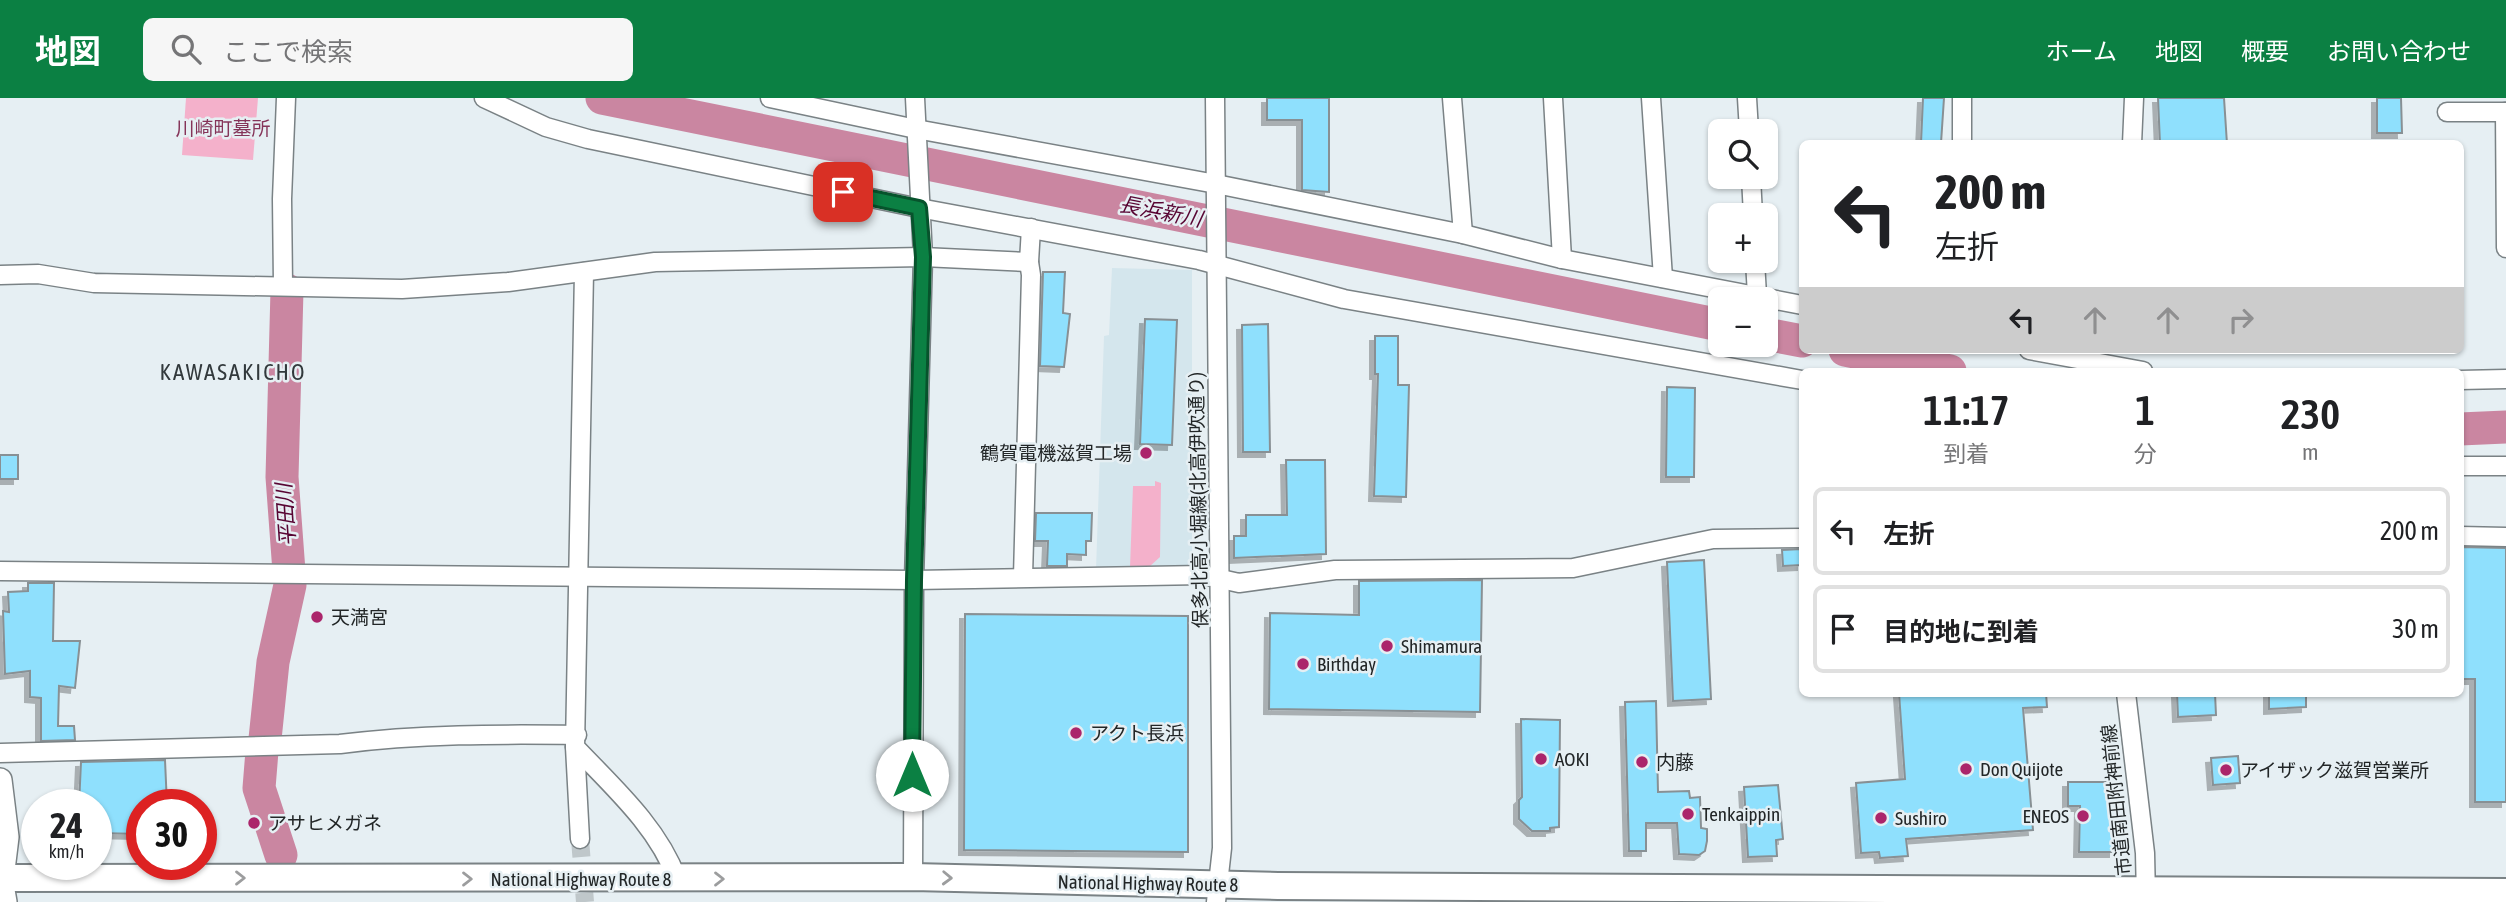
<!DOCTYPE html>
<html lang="ja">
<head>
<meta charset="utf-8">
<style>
	:root { --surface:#fff; --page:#f6f6f6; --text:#202124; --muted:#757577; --line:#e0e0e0; --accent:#0b8043 }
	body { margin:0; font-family:"Asap Condensed","Noto Sans JP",sans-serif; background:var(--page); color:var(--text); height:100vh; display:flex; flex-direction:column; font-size:26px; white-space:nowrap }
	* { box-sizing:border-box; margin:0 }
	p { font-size:23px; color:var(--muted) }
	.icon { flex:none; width:38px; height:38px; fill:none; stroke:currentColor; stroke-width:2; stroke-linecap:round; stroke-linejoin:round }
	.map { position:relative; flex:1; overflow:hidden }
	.side { position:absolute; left:1799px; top:270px; width:665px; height:329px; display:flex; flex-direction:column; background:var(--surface); border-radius:10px; box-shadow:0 2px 5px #0004 }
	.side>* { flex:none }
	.top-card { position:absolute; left:1799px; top:42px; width:665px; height:214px; border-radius:10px; box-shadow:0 2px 5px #0004; background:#fff; color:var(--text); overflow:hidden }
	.fabs { position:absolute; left:1708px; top:21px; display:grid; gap:14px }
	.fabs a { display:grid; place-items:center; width:70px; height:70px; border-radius:10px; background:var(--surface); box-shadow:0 2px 5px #0004; font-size:35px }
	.speed { position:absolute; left:21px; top:691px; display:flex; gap:14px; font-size:35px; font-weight:700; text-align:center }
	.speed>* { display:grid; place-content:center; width:91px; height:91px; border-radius:50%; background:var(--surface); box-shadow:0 2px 5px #0004; line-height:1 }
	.speed small { font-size:18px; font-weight:400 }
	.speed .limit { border:10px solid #d22; background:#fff; color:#111 }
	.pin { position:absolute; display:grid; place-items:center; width:60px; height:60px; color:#fff; margin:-30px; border-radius:14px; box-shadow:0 4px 10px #0006 }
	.me { position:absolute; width:77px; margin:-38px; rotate:0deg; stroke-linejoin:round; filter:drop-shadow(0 0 5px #0008) }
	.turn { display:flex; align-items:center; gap:24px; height:147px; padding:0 21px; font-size:32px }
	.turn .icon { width:91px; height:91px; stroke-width:2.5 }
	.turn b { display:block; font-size:49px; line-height:60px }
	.lanes { display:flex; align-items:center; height:66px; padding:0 21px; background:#0003; justify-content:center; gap:35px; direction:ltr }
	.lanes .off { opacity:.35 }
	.eta { display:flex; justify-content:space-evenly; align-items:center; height:119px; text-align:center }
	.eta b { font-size:42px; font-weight:600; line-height:49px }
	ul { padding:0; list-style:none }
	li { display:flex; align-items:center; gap:21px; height:88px; margin:0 14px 10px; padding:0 7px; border:4px solid var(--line); border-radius:10px }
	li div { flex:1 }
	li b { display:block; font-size:26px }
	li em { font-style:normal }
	header { display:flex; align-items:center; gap:42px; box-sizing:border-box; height:98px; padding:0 35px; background:var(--accent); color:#fff }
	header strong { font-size:33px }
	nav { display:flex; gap:38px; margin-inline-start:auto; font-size:24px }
	.search { width:490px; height:63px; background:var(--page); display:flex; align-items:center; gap:18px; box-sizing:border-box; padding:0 24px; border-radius:10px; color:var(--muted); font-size:26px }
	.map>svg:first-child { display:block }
	.built { fill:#d4e6ed }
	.green { fill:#f4b1cb }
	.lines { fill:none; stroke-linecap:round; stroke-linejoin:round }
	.river { stroke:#ca86a1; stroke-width:33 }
	.building { fill:#8fe0fd; stroke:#889094; stroke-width:2; filter:url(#shadow) }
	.minor-tunnel { stroke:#bfc7ca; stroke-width:18; stroke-dasharray:18 9; stroke-linecap:butt }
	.minor-casing { stroke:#7a8285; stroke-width:21 }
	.major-casing { stroke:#7a8285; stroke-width:26 }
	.highway-casing { stroke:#7a8285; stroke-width:30 }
	.minor { stroke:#fff; stroke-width:18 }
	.major { stroke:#fff; stroke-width:23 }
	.highway { stroke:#fff; stroke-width:26 }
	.oneway { stroke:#9c9d9e }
	.route-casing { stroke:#07532c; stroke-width:18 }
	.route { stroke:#0b8043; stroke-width:12 }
	.poi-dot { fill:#ab256b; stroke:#e6eff3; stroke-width:2.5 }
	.labels { text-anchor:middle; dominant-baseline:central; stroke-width:5; stroke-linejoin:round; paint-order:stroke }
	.park-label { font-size:19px; fill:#853459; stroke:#e6eff3 }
	.poi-label { font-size:19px; fill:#222627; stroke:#e6eff3; text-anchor:start }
	.street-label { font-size:19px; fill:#222627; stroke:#e6eff3 }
	.water-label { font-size:21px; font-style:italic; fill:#580533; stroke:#e6eff3 }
	.quarter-label { font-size:23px; letter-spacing:2px; fill:#32393c; stroke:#e6eff3 }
</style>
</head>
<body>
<header>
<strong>地図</strong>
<div class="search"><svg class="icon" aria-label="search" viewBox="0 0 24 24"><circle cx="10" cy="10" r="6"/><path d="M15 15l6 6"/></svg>ここで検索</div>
<nav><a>ホーム</a><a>地図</a><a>概要</a><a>お問い合わせ</a></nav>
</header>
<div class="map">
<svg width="2506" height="804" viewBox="0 0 2506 804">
	<defs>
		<filter id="shadow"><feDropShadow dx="-5" dy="5" stdDeviation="0" flood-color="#0004"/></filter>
	</defs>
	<rect width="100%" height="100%" fill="#e6eff3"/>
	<polygon class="built" points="1112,170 1192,172 1192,472 1096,472 1104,238 1109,237"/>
	<g class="green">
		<polygon points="186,0 258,0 253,62 182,57"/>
		<polygon points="1155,383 1161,385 1160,459 1149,469 1130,470 1133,388 1155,388"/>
	</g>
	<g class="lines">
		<g class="river">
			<polyline points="602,0 1720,227"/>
			<polyline points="1766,236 1802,243"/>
			<polyline points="1845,252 1950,273"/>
			<polyline points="2460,331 2506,329"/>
			<polyline points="265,641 273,564 290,487 282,379 287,192"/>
			<polyline points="262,653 259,690 281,757"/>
		</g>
	</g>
	<g class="building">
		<polygon points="1267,0 1329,0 1329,94 1302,92 1302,22 1267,22"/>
		<polygon points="1923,0 1944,0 1941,45 1921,45"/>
		<polygon points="2158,0 2224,0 2227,46 2160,46"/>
		<polygon points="2377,0 2401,0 2402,35 2377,35"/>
		<polygon points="1043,174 1065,174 1063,215 1070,216 1064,269 1040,268"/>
		<polygon points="1145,221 1177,222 1172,347 1140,346"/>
		<polygon points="1268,226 1270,354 1243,354 1242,227"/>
		<polygon points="1375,238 1398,238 1398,287 1409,287 1406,399 1374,398 1378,276 1375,276"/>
		<polygon points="1667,289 1695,290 1694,379 1666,379"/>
		<rect x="0" y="357" width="18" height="24"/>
		<polygon points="1286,362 1325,362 1326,456 1234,460 1234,438 1246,438 1246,417 1287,417"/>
		<polygon points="1036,415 1092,415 1091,443 1086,443 1086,457 1067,456 1067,468 1047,468 1048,443 1035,443"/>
		<polygon points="2460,449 2506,450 2506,704 2475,704 2475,581 2460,581"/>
		<polygon points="1802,451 1802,467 1783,468 1782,452"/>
		<polygon points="1704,462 1711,601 1673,603 1667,464"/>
		<polygon points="1482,482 1480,614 1269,611 1270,515 1359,517 1359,483"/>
		<polygon points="28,485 54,485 53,543 80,543 75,590 59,588 58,628 74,628 75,642 41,643 41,600 30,599 30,573 5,576 3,513 9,514 8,494 28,493"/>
		<polygon points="965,516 1188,518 1188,754 964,752"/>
		<polygon points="1899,595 2046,595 2047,609 2023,610 2033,732 1906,741 1908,758 1880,760 1879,754 1861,755 1856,685 1905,681"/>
		<polygon points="2177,595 2215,595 2216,617 2178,619"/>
		<polygon points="2269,595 2306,595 2306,609 2269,611"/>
		<polygon points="1656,603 1658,694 1689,693 1690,700 1700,699 1701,730 1707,731 1707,743 1705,753 1699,757 1679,756 1677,725 1646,725 1646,753 1629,753 1625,604"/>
		<polygon points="1521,621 1560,622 1559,729 1550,730 1550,733 1532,733 1519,721 1519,702 1522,699"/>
		<polygon points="2238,658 2240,685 2213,687 2211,660"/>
		<polygon points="165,662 167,707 142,707 142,736 96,735 96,707 79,707 81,664"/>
		<polygon points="2068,684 2110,684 2110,703 2115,702 2114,754 2079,754 2080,708 2068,708"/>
		<polygon points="1778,687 1783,741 1776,742 1777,758 1748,759 1744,689"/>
	</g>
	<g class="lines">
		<polyline class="minor-tunnel" points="580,741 585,804"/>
		<g class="minor-casing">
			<g id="minor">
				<polyline points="484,0 546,29 588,41 919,110 1199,162 1344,201 1802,282"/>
				<polyline points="770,0 916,31 1216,86 1463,136 1562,161 1802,207"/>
				<polyline points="1215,0 1222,750 1216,804"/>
				<polyline points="1452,0 1463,136"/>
				<polyline points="1553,0 1562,161"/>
				<polyline points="1651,0 1663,180"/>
				<polyline points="1747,0 1749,33"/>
				<polyline points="1962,0 1962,46"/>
				<polyline points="2447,14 2506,14"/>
				<polyline points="2505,14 2506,150"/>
				<polyline points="2132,46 2134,0"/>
				<polyline points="1751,79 1753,117"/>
				<polyline points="1755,163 1757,197"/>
				<path d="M584,174l-9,475c38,40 83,80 102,132"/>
				<polyline points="0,177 38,176 94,185 402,191 508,184 655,164 923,159 1029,164 1031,130"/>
				<polyline points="283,186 282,101 286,0"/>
				<polyline points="2029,252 2143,273"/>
				<polyline points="2460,282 2506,281"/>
				<polyline points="2460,368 2506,368"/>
				<polyline points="2460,438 2506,439"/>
				<polyline points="0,473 914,482 1203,477 1239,485 1335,472 1573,470 1713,441 1802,440"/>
				<polyline points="1023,479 1031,177 1029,164"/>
				<polyline points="2126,595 2145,755 2146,800"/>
				<polyline points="575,649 580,741"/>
				<path d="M0,655l340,-9c79,-10 158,-10 237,-9"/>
				<polyline points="913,779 914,482 923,159 915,0"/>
			</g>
		</g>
		<g class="major-casing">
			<g id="major">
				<polyline points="0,682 7,739 2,780"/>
				<polyline points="0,775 5,804"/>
			</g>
		</g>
		<g class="highway-casing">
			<polyline id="highway" points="0,780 913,779 1278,788 2506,794"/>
		</g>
		<use href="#minor" class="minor"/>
		<use href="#major" class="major"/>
		<use href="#highway" class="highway"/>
	</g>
	<defs><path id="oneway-chevron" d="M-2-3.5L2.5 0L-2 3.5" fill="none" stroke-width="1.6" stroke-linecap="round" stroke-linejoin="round" transform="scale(1.75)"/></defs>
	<g class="oneway">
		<use href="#oneway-chevron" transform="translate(240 780)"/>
		<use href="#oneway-chevron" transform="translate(947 780) rotate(2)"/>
		<use href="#oneway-chevron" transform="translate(467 781)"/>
		<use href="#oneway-chevron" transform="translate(719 781)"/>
	</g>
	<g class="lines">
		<g class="route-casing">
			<polyline id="route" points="843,94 919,110 923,159 914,482 912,677"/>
		</g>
		<use href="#route" class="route"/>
	</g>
	<g class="poi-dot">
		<circle cx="1146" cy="355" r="7"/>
		<circle cx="317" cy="519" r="7"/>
		<circle cx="1387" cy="548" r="7"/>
		<circle cx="1303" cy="566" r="7"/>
		<circle cx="1076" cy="635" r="7"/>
		<circle cx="1541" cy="661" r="7"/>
		<circle cx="1642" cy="664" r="7"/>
		<circle cx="1966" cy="671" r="7"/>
		<circle cx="2226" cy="672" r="7"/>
		<circle cx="1688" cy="716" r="7"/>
		<circle cx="2083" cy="718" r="7"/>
		<circle cx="1881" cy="720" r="7"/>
		<circle cx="254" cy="725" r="7"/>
	</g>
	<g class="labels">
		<g class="park-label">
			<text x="223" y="30">川崎町墓所</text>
		</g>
		<g class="poi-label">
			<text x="1132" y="355" text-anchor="end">鶴賀電機滋賀工場</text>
			<text x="331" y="519">天満宮</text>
			<text x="1401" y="548">Shimamura</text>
			<text x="1317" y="566">Birthday</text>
			<text x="1090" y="635">アクト長浜</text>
			<text x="1555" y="661">AOKI</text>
			<text x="1656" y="664">内藤</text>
			<text x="1980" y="671">Don Quijote</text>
			<text x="2240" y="672">アイザック滋賀営業所</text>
			<text x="1702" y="716">Tenkaippin</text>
			<text x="2069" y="718" text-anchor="end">ENEOS</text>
			<text x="1895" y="720">Sushiro</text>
			<text x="268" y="725">アサヒメガネ</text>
		</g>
		<g class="street-label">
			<text transform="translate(1198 402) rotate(-91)">保多北高小堀線(北高伊吹通り)</text>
			<text transform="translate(2116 702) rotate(-96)">市道南田附神前線</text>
			<text x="581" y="781">National Highway Route 8</text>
			<text transform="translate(1148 785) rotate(1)">National Highway Route 8</text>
		</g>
		<g class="water-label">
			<text transform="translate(1161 113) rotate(11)">長浜新川</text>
			<text transform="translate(285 417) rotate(-94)">平田川</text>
		</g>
		<g class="quarter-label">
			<text x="233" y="274">KAWASAKICHO</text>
		</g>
	</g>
</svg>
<div class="fabs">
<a><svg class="icon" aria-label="search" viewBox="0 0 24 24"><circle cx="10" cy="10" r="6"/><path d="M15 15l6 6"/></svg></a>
<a>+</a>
<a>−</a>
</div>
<div class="speed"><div>24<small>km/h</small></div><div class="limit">30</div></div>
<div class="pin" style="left:843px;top:94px;background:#d93025"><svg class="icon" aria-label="arrive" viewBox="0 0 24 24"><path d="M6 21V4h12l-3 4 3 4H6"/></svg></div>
<svg class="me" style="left:912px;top:677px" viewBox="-20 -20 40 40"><circle r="19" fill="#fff"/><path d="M0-13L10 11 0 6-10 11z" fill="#0b8043"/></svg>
<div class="top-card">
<div class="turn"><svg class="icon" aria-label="left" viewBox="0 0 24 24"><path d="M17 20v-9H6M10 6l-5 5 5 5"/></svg><div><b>200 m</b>左折</div></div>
<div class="lanes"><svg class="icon" aria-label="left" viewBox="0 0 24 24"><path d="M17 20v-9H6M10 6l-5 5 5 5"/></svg><svg class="icon off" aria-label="ahead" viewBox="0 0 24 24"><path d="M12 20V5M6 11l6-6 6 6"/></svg><svg class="icon off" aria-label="ahead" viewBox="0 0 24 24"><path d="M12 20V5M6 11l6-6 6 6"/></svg><svg class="icon off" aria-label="right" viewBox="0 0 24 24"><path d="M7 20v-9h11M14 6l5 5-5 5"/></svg></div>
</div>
<section class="side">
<div class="eta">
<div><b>11:17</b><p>到着</p></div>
<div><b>1</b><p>分</p></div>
<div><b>230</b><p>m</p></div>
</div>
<ul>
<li><svg class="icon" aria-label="left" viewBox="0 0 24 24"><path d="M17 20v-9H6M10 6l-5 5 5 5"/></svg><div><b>左折</b></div><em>200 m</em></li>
<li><svg class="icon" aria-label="arrive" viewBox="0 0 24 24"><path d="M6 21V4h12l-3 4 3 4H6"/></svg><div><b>目的地に到着</b></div><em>30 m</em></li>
</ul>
</section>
</div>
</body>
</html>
